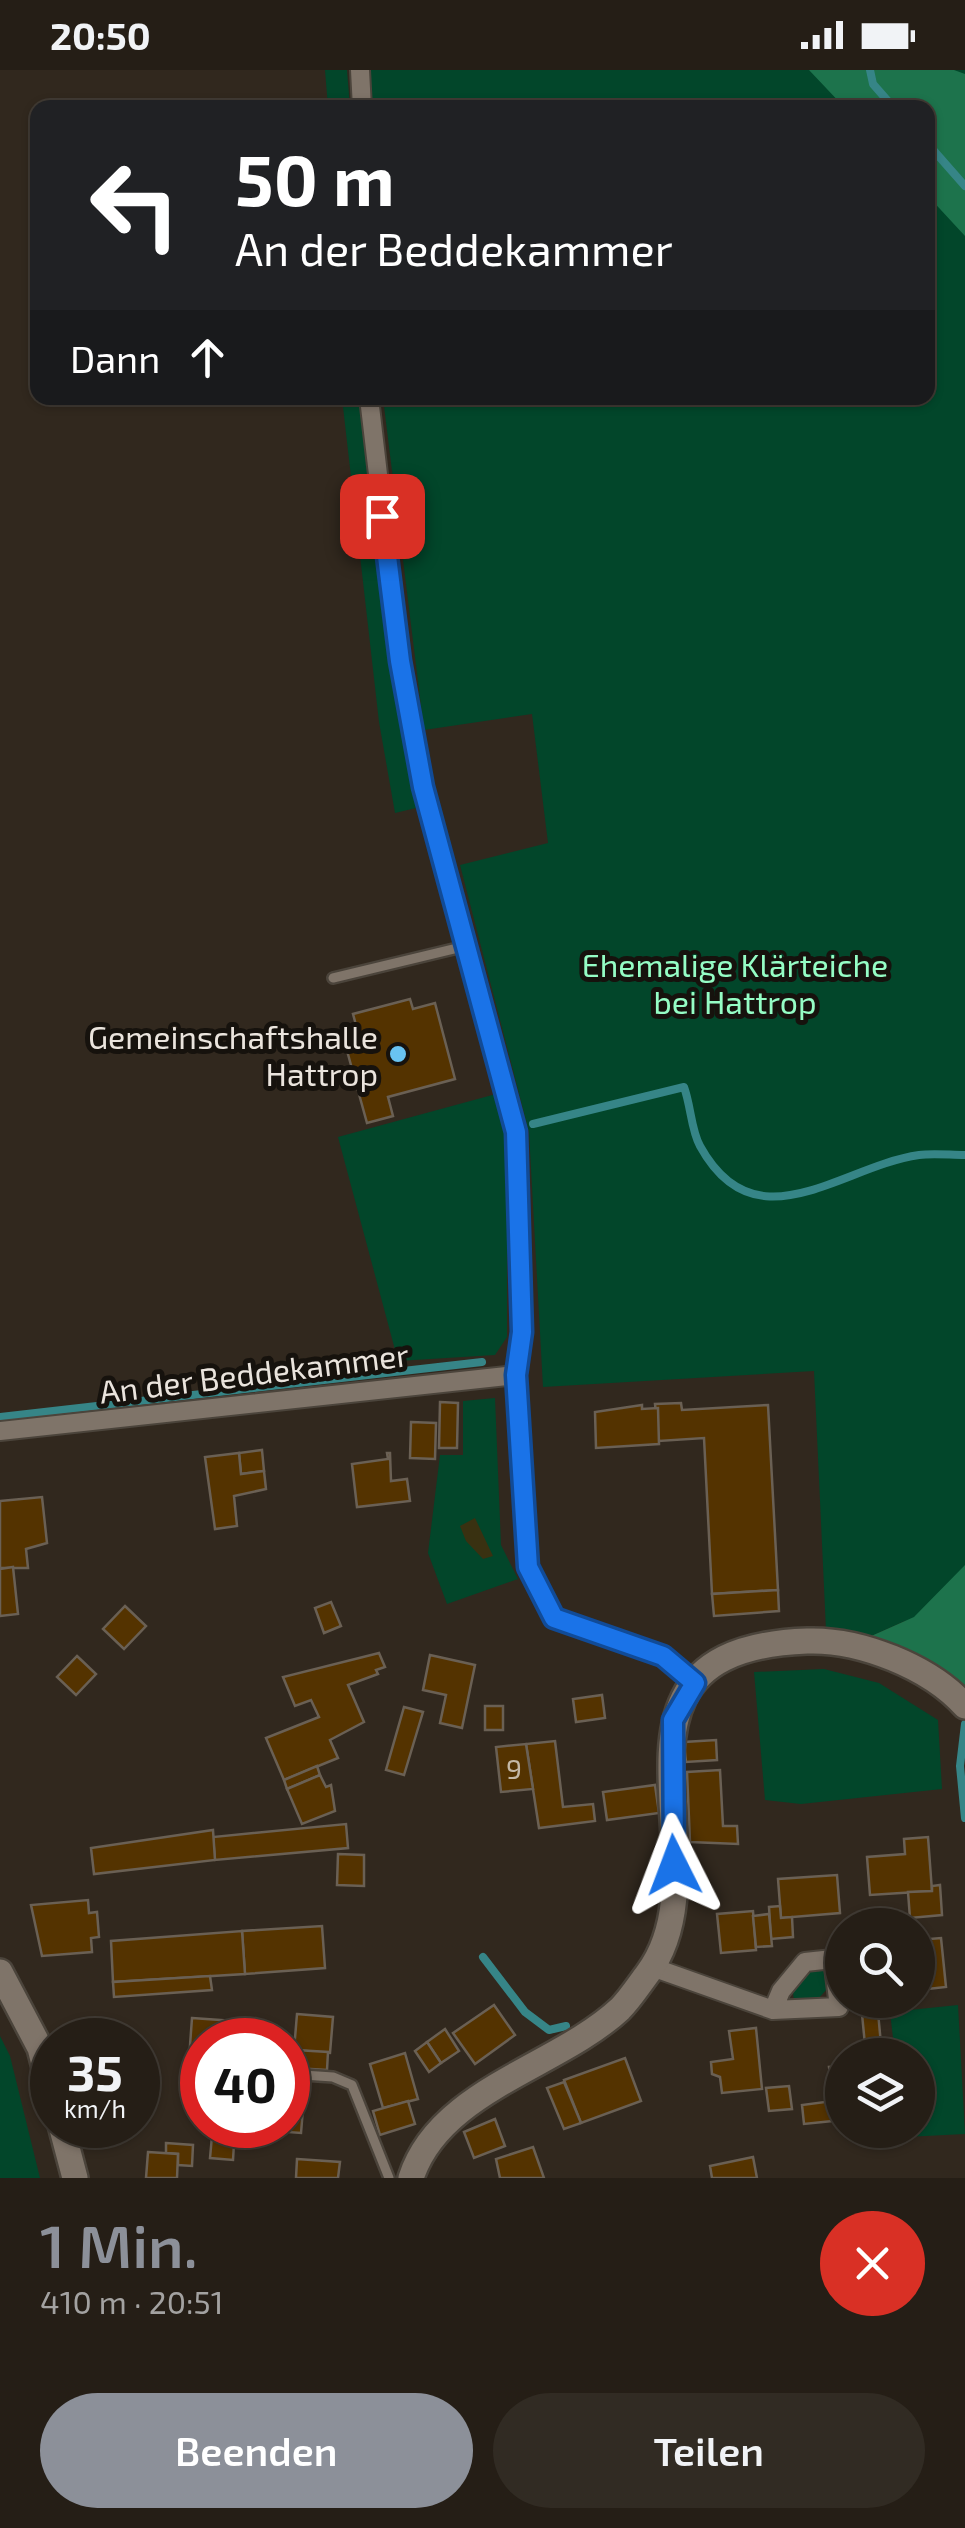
<!DOCTYPE html>
<html lang="de">
<head>
<meta charset="utf-8">
<style>
	:root { --surface:#251e16; --page:#312b23; --text:#f1f3f6; --muted:#a3a2a1; --line:#423c35; --accent:#8c9099 }
	body { margin:0; font-family:"Exo 2",sans-serif; background:var(--page); color:var(--text); height:100vh; display:flex; flex-direction:column; font-size:38px; white-space:nowrap }
	* { box-sizing:border-box; margin:0 }
	p { font-size:32px; color:var(--muted) }
	.icon { flex:none; width:55px; height:55px; fill:none; stroke:currentColor; stroke-width:2; stroke-linecap:round; stroke-linejoin:round }
	.map { position:relative; height:2108px; overflow:hidden }
	.sheet { display:flex; flex-direction:column; background:var(--surface); flex:1 }
	.sheet>* { flex:none }
	.hud { position:absolute; left:30px; top:30px; width:905px; height:305px; border-radius:20px; box-shadow:0 2px 8px #0004,0 0 0 2px var(--line); background:#202124; color:#fff; overflow:hidden }
	.controls { position:absolute; left:825px; top:1838px; display:grid; gap:20px }
	.controls a { display:grid; place-items:center; width:110px; height:110px; border-radius:50%; background:var(--surface); box-shadow:0 2px 8px #0004,0 0 0 2px var(--line); font-size:50px }
	.speed { position:absolute; left:30px; top:1948px; display:flex; gap:20px; font-size:50px; font-weight:700; text-align:center }
	.speed>* { display:grid; place-content:center; width:130px; height:130px; border-radius:50%; background:var(--surface); box-shadow:0 2px 8px #0004,0 0 0 2px var(--line); line-height:1 }
	.speed small { font-size:25px; font-weight:400 }
	.speed .limit { border:15px solid #d22; background:#fff; color:#111 }
	.pin { position:absolute; display:grid; place-items:center; width:85px; height:85px; color:#fff; margin:-42px; border-radius:20px; box-shadow:0 5px 15px #0006 }
	.me { position:absolute; width:110px; margin:-55px; rotate:357deg; stroke-linejoin:round; filter:drop-shadow(0 0 8px #0008) }
	.turn { display:flex; align-items:center; gap:35px; height:210px; padding:0 40px; font-size:45px }
	.turn .icon { width:130px; height:130px; stroke-width:2.5 }
	.turn b { display:block; font-size:70px; line-height:85px }
	.then { display:flex; align-items:center; height:95px; padding:0 40px; background:#0003; gap:20px; font-size:38px }
	.round { display:grid; place-items:center; flex:none; width:105px; height:105px; border-radius:52px; background:var(--page) }
	.headline { display:flex; align-items:center; justify-content:space-between; height:170px; padding:0 40px }
	h1 { font-size:60px; font-weight:600; line-height:75px; color:var(--accent) }
	.cta { display:flex; gap:20px; margin-top:auto; padding:20px 40px }
	.cta a { flex:1; height:115px; border-radius:60px; background:var(--accent); color:#fff; font-size:40px; font-weight:600; line-height:115px; text-align:center }
	.cta a+a { background:var(--page); color:var(--text) }
	.status { display:flex; justify-content:space-between; align-items:center; height:70px; padding:0 50px; background:var(--surface); direction:ltr }
	.status svg { height:28px; fill:currentColor }
	.map>svg:first-child { display:block }
	.green { fill:#02462a }
	.forest { fill:#1d734c }
	.sand { fill:#393111 }
	.water { fill:#368587 }
	.lines { fill:none; stroke-linecap:round; stroke-linejoin:round }
	.stream { stroke:#368587; stroke-width:8 }
	.building { fill:#543300; stroke:#6a6054; stroke-width:2.5 }
	.lane-casing { stroke:#4b443b; stroke-width:14 }
	.street-casing { stroke:#4b443b; stroke-width:22 }
	.secondary-casing { stroke:#4b443b; stroke-width:30 }
	.lane { stroke:#7f7469; stroke-width:9 }
	.street { stroke:#7f7469; stroke-width:18 }
	.secondary { stroke:#7f7469; stroke-width:25 }
	.route-casing { stroke:#114b97; stroke-width:25 }
	.route { stroke:#1a73e8; stroke-width:18 }
	.poi-dot { fill:#69c3f1; stroke:#16120d; stroke-width:4 }
	.labels { text-anchor:middle; dominant-baseline:central; stroke-width:10; stroke-linejoin:round; paint-order:stroke }
	.number-label { font-size:28px; fill:#c4b8a6 }
	.park-label { font-size:32px; fill:#95fdc5; stroke:#16120d }
	.poi-label { font-size:32px; fill:#eae4dd; stroke:#16120d; text-anchor:end }
	.street-label { font-size:32px; fill:#eae4dd; stroke:#16120d }
</style>
</head>
<body>
<div class="status"><b>20:50</b><svg viewBox="0 0 49 12"><path d="M0 12V9h3v3zM5 12V6h3v6zM10 12V3h3v9zM15 12V0h3v12zM26 1h20v11H26zM47 4h2v5h-2z"/></svg></div>
<div class="map">
<svg width="965" height="2108" viewBox="0 0 965 2108">
	<rect width="100%" height="100%" fill="#31281e"/>
	<g class="green">
		<polygon points="325,0 347,0 350,37 328,37"/>
		<polygon points="367,0 965,0 965,1570 905,1551 869,1567 826,1560 814,1301 543,1317 529,1062 460,795 548,773 532,644 424,660 383,328 928,328 928,38 369,37"/>
		<polygon points="342,328 359,328 388,591 416,738 395,743 379,652"/>
		<polygon points="496,1024 507,1066 507,1267 495,1285 398,1291 338,1067"/>
		<polygon points="495,1328 501,1475 518,1509 447,1534 428,1483 440,1385 463,1385 463,1331"/>
		<polygon points="824,1599 879,1613 938,1650 942,1719 801,1734 765,1730 754,1602"/>
		<polygon points="825,1900 827,1919 818,1929 794,1931 793,1922 810,1902"/>
		<polygon points="958,1935 965,2064 905,2067 904,2060 918,2060 918,1985 895,1985 890,1942"/>
		<polygon points="0,1966 10,1986 40,2108 0,2108"/>
	</g>
	<g class="forest">
		<polygon points="809,0 954,0 965,4 965,166 928,126 928,38 844,37"/>
		<polygon points="965,1495 965,1619 920,1586 869,1567 914,1547"/>
	</g>
	<polygon class="sand" points="475,1448 493,1486 483,1489 466,1471 460,1456"/>
	<polygon class="water" points="129,1968 142,1970 154,1983 160,2021 152,2026 138,2024 138,1970 116,1970"/>
	<g class="lines">
		<g class="stream">
			<polyline points="870,0 873,14 894,38"/>
			<polyline points="928,74 965,116"/>
			<path d="M533,1054l151,-37c7,19 7,43 16,59 56,102 141,20 219,9 14,-2 31,0 46,0"/>
			<polyline points="0,1347 482,1292"/>
			<polyline points="965,1654 960,1696 965,1748"/>
			<polyline points="483,1887 525,1942 549,1960 566,1956"/>
		</g>
	</g>
	<g class="building">
		<polygon points="410,929 413,939 435,933 455,1009 388,1027 393,1046 367,1053 341,959 356,955 353,944"/>
		<polygon points="440,1332 458,1333 457,1378 439,1378"/>
		<polygon points="681,1333 682,1340 768,1335 778,1520 712,1524 704,1368 659,1371 655,1334"/>
		<polygon points="642,1335 642,1339 658,1338 659,1374 596,1378 595,1342"/>
		<polygon points="411,1352 436,1353 435,1389 410,1388"/>
		<polygon points="262,1380 264,1401 241,1404 239,1383"/>
		<polygon points="239,1383 241,1404 264,1401 266,1419 234,1426 237,1456 215,1459 205,1387"/>
		<polygon points="387,1383 390,1383 391,1411 407,1409 410,1431 357,1437 352,1394 388,1389"/>
		<polygon points="42,1427 47,1473 26,1479 28,1498 0,1498 0,1431"/>
		<polygon points="13,1497 18,1544 0,1546 0,1499"/>
		<polygon points="778,1520 779,1541 714,1546 712,1524"/>
		<polygon points="331,1532 341,1556 324,1563 315,1538"/>
		<polygon points="125,1536 146,1556 124,1579 103,1559"/>
		<polygon points="379,1583 385,1597 376,1600 378,1604 348,1615 364,1652 330,1670 338,1688 284,1710 266,1668 319,1647 311,1630 295,1636 283,1607"/>
		<polygon points="430,1585 475,1595 462,1658 440,1653 446,1625 423,1620"/>
		<polygon points="77,1586 96,1604 76,1625 57,1607"/>
		<polygon points="602,1625 605,1648 576,1652 573,1629"/>
		<rect x="485" y="1636" width="18" height="24"/>
		<polygon points="404,1637 423,1642 404,1705 386,1700"/>
		<polygon points="716,1670 717,1690 686,1692 684,1672"/>
		<polygon points="555,1671 563,1737 593,1734 595,1751 539,1758 526,1674"/>
		<polygon points="526,1674 533,1719 501,1722 496,1677"/>
		<polygon points="317,1696 320,1705 287,1719 284,1710"/>
		<polygon points="720,1700 723,1756 737,1756 738,1774 690,1772 687,1702"/>
		<polygon points="320,1705 326,1717 331,1715 335,1741 302,1754 287,1719"/>
		<polygon points="655,1715 659,1743 607,1750 603,1722"/>
		<polygon points="346,1754 348,1778 215,1790 213,1767"/>
		<polygon points="213,1760 215,1790 94,1804 91,1778"/>
		<polygon points="928,1767 932,1821 870,1825 867,1787 905,1784 904,1769"/>
		<polygon points="338,1784 364,1785 364,1816 337,1815"/>
		<polygon points="837,1805 840,1843 781,1848 778,1809"/>
		<polygon points="940,1815 942,1845 910,1848 908,1822 932,1821 932,1816"/>
		<polygon points="88,1830 89,1843 97,1842 99,1867 91,1868 92,1882 42,1886 31,1835"/>
		<polygon points="780,1836 781,1848 792,1847 793,1867 771,1869 769,1837"/>
		<polygon points="753,1841 756,1880 721,1883 717,1844"/>
		<polygon points="769,1844 772,1876 756,1877 753,1846"/>
		<polygon points="322,1856 325,1898 245,1904 242,1861"/>
		<polygon points="242,1861 245,1904 113,1912 111,1871"/>
		<polygon points="941,1868 946,1917 918,1920 918,1870"/>
		<polygon points="210,1906 212,1920 114,1927 113,1912"/>
		<polygon points="494,1935 515,1965 475,1994 453,1963"/>
		<polygon points="878,1942 882,1985 866,1985 862,1944"/>
		<polygon points="297,1944 333,1947 330,1983 294,1980"/>
		<polygon points="192,1948 234,1951 237,1970 202,1970 202,1990 189,1989"/>
		<polygon points="756,1958 762,2019 722,2023 720,2007 712,2004 711,1992 733,1989 729,1961"/>
		<polygon points="445,1959 459,1981 441,1993 427,1972"/>
		<polygon points="427,1972 441,1993 429,2002 415,1981"/>
		<polygon points="296,1980 328,1982 327,2000 295,1998"/>
		<polygon points="405,1983 418,2029 383,2038 370,1994"/>
		<polygon points="625,1988 641,2031 581,2053 564,2010"/>
		<polygon points="842,1996 842,2050 804,2054 802,2035 833,2031 829,1997"/>
		<polygon points="564,2012 581,2053 564,2059 547,2018"/>
		<polygon points="789,2016 792,2039 769,2041 766,2018"/>
		<polygon points="288,2026 304,2027 301,2063 235,2058 233,2090 210,2088 213,2055 288,2055"/>
		<polygon points="408,2031 415,2054 380,2065 373,2041"/>
		<polygon points="495,2049 505,2076 474,2088 464,2062"/>
		<polygon points="166,2073 193,2075 192,2096 178,2095 178,2084 166,2083"/>
		<polygon points="533,2077 544,2108 500,2108 496,2089"/>
		<polygon points="148,2082 178,2084 177,2108 146,2108"/>
		<polygon points="753,2087 757,2108 712,2108 710,2096"/>
		<polygon points="297,2089 340,2092 338,2108 296,2108"/>
	</g>
	<g class="lines">
		<g class="lane-casing">
			<g id="lane">
				<polyline points="333,908 466,876"/>
				<polyline points="288,2004 333,2007 352,2015 389,2108"/>
				<polyline points="201,2005 202,2005"/>
			</g>
		</g>
		<g class="street-casing">
			<g id="street">
				<polyline points="360,0 362,38"/>
				<polyline points="369,328 400,591 423,717 516,1062 522,1262 516,1305 528,1497 554,1548 663,1587 695,1613"/>
				<polyline points="0,1361 516,1305"/>
				<polyline points="652,1897 773,1940 839,1937 833,1889 805,1892 781,1921 773,1940"/>
			</g>
		</g>
		<g class="secondary-casing">
			<g id="secondary">
				<polyline points="0,1902 40,1978 52,2025"/>
				<polyline points="61,2055 75,2108"/>
				<path d="M411,2108c28,-88 147,-111 209,-169 10,-10 19,-24 28,-36 83,-111 -75,-324 159,-332 53,-2 123,26 158,65"/>
			</g>
		</g>
		<use href="#lane" class="lane"/>
		<use href="#street" class="street"/>
		<use href="#secondary" class="secondary"/>
	</g>
	<g class="lines">
		<g class="route-casing">
			<polyline id="route" points="382,446 400,591 423,717 516,1062 522,1262 516,1305 528,1497 554,1548 663,1586 695,1613 673,1650 674,1795"/>
		</g>
		<use href="#route" class="route"/>
	</g>
	<circle class="poi-dot" cx="398" cy="984" r="10"/>
	<g class="labels">
		<g class="number-label">
			<text x="514" y="1698">9</text>
		</g>
		<g class="park-label">
			<text x="735" y="894">Ehemalige Klärteiche<tspan x="735" dy="37">bei Hattrop</tspan></text>
		</g>
		<g class="poi-label">
			<text x="378" y="966">Gemeinschaftshalle<tspan x="378" dy="37">Hattrop</tspan></text>
		</g>
		<g class="street-label">
			<text transform="translate(254 1302) rotate(-7)">An der Beddekammer</text>
		</g>
	</g>
</svg>
<div class="controls">
<a><svg class="icon" aria-label="search" viewBox="0 0 24 24"><circle cx="10" cy="10" r="6"/><path d="M15 15l6 6"/></svg></a>
<a><svg class="icon" aria-label="layers" viewBox="0 0 24 24"><path d="M12 4l9 5-9 5-9-5zM3 14l9 5 9-5"/></svg></a>
</div>
<div class="speed"><div>35<small>km/h</small></div><div class="limit">40</div></div>
<div class="pin" style="left:382px;top:446px;background:#d93025"><svg class="icon" aria-label="arrive" viewBox="0 0 24 24"><path d="M6 21V4h12l-3 4 3 4H6"/></svg></div>
<svg class="me" style="left:674px;top:1795px" viewBox="-20 -20 40 40"><path d="M0-17L14 15 0 8-14 15z" fill="#1a73e8" stroke="#fff" stroke-width="4"/></svg>
<div class="hud">
<div class="turn"><svg class="icon" aria-label="left" viewBox="0 0 24 24"><path d="M17 20v-9H6M10 6l-5 5 5 5"/></svg><div><b>50 m</b>An der Beddekammer</div></div>
<div class="then">Dann<svg class="icon" aria-label="ahead" viewBox="0 0 24 24"><path d="M12 20V5M6 11l6-6 6 6"/></svg></div>
</div>
</div>
<section class="sheet">
<div class="headline"><div><h1>1 Min.</h1><p>410 m · 20:51</p></div><a class="round" style="background:#d93025;color:#fff"><svg class="icon" aria-label="close" viewBox="0 0 24 24"><path d="M6 6l12 12M18 6L6 18"/></svg></a></div>
<div class="cta"><a>Beenden</a><a>Teilen</a></div>
</section>
</body>
</html>
